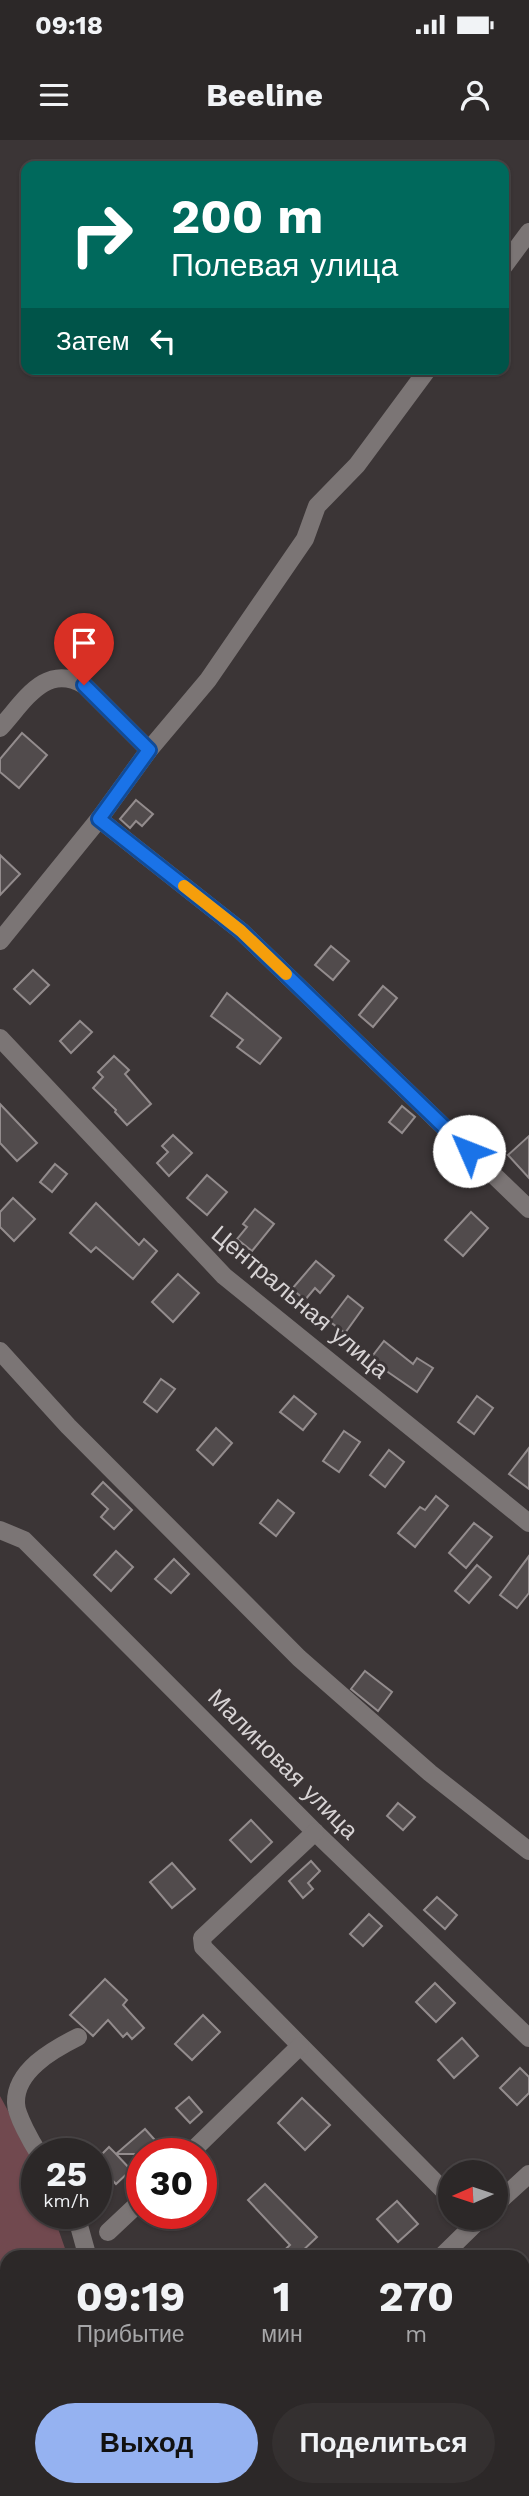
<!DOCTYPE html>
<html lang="ru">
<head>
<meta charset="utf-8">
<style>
	:root { --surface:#2c2828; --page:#343030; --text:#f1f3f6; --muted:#a6a6a8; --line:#484445; --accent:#95b2f1 }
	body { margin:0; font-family:"Work Sans",sans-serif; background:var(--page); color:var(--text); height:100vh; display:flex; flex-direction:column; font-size:26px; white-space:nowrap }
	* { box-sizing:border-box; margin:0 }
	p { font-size:23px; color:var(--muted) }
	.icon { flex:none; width:38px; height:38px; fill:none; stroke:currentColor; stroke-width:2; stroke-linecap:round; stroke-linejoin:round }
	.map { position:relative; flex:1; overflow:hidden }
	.panel { position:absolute; left:0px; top:2110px; width:530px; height:247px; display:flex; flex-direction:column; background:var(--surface); border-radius:21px 21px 0 0; box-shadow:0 2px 5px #0004,0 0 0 2px var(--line) }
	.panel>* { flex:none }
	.top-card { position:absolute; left:21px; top:21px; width:488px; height:214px; border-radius:14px; box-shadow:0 2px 5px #0004,0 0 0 2px var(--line); background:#00695c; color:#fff; overflow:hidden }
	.needle { width:46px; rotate:267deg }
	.fabs { position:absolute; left:438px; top:2020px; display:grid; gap:14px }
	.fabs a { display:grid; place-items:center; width:70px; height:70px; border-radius:50%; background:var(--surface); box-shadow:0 2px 5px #0004,0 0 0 2px var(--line); font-size:35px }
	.speed { position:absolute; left:21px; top:1998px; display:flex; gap:14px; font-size:35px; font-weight:700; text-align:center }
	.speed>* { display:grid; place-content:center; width:91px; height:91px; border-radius:50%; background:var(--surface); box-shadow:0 2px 5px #0004,0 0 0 2px var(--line); line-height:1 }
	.speed small { font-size:18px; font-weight:400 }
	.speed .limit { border:10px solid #d22; background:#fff; color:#111 }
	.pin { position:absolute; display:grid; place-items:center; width:60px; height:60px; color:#fff; margin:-72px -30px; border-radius:50% 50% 50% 0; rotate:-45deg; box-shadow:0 0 7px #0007 }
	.pin .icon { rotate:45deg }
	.me { position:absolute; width:77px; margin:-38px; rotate:314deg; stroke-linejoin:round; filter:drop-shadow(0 0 5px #0008) }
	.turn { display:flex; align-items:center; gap:24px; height:147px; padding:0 35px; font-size:32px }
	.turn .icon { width:91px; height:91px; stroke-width:2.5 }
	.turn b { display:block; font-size:49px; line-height:60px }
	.then { display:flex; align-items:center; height:66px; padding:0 35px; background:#0003; gap:14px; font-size:26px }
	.eta { display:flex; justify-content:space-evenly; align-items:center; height:119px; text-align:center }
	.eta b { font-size:42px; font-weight:700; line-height:49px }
	.cta { display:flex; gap:14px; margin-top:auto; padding:14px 35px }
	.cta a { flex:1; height:80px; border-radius:42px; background:var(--accent); color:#111; font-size:28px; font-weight:700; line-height:80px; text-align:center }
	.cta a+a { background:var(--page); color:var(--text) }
	.status { display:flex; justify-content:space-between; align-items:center; height:49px; padding:0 35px; background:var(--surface); direction:ltr }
	.status svg { height:19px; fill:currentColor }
	header { display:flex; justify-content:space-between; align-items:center; height:91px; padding:0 35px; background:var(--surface); font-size:32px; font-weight:700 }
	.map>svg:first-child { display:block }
	.green { fill:#71494f }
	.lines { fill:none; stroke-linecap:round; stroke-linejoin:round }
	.stream { stroke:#8a4855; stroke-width:5 }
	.building { fill:#514b4c; stroke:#938c8d; stroke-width:2 }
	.minor { stroke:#7b7575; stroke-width:18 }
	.route-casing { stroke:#114b97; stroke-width:18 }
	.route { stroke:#1a73e8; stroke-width:12 }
	.slow { stroke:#f59e0b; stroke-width:12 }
	.labels { text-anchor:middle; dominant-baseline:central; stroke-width:6; stroke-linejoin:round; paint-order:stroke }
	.street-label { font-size:24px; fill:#d7d3d4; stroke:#3b3536 }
</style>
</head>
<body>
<div class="status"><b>09:18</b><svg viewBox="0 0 49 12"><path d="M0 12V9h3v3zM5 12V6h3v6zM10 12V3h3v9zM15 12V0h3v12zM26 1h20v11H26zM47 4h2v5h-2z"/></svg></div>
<header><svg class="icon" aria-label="menu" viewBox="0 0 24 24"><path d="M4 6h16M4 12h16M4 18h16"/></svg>Beeline<svg class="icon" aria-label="person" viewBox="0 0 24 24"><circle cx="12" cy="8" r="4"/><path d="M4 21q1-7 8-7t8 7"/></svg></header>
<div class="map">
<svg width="529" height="2356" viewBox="0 0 529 2356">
	<rect width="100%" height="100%" fill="#3b3536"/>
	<polygon class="green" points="0,1956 37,2024 37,2074 53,2074 68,2117 7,2118 7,2140 0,2134"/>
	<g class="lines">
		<g class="stream">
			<polyline points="0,2301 7,2310"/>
			<polyline points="30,2350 33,2356"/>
		</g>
	</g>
	<g class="building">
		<polygon points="22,593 47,615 19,648 0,632 0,619"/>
		<polygon points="136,660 153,674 142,686 136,681 130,688 120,679"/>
		<polygon points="0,715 20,734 0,755"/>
		<polygon points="331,806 349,821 333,840 315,825"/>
		<polygon points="33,830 49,845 30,864 14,849"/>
		<polygon points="383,846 397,858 373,887 359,875"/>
		<polygon points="227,853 281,898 260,924 237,907 243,900 211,876"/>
		<polygon points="80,881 92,892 71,913 60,901"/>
		<polygon points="114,916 129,930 125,934 151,964 127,985 115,972 116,970 93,948 103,937 98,932"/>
		<polygon points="0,964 37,1003 17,1021 0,1003"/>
		<polygon points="402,966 415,977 402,993 389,982"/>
		<polygon points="173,995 192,1013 169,1036 157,1023 168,1012 162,1006"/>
		<polygon points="529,996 529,1038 508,1015"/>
		<polygon points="55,1024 67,1034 52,1052 40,1042"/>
		<polygon points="207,1035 227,1052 207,1075 187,1058"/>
		<polygon points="13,1058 35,1079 14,1101 0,1087 0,1072"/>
		<polygon points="96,1063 139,1105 144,1099 157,1111 133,1139 96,1107 91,1112 70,1093"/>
		<polygon points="255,1069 274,1084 252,1111 237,1099 247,1087 243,1084"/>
		<polygon points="471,1072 488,1088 463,1116 445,1100"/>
		<polygon points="316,1121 334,1136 320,1153 315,1148 305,1160 292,1149"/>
		<polygon points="178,1134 199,1153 173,1182 152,1162"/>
		<polygon points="348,1156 363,1168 345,1193 329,1181"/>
		<polygon points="384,1201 413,1224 417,1218 433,1228 417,1252 385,1230 382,1234 367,1223"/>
		<polygon points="161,1239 175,1249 157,1272 144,1262"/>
		<polygon points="294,1256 316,1274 303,1290 280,1272"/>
		<polygon points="477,1256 493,1268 474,1294 458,1282"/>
		<polygon points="216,1288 232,1303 213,1325 197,1310"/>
		<polygon points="344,1291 360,1302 339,1332 323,1321"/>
		<polygon points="529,1308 529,1349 509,1334"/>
		<polygon points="389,1310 404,1322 385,1347 370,1335"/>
		<polygon points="103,1342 132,1370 114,1389 101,1377 108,1369 92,1354"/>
		<polygon points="436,1356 448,1366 415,1407 398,1393 420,1367 425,1370"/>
		<polygon points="278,1360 294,1373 276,1396 260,1383"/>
		<polygon points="474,1383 492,1397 466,1428 449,1413"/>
		<polygon points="116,1411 133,1427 111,1451 94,1435"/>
		<polygon points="529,1416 529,1453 517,1468 500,1455"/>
		<polygon points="174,1419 189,1434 171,1453 155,1439"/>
		<polygon points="477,1425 491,1437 469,1463 455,1451"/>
		<polygon points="365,1531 392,1552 378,1571 351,1549"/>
		<polygon points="398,1663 415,1677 403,1690 387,1676"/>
		<polygon points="251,1680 272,1702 251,1722 230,1700"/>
		<polygon points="311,1721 320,1731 308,1743 313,1749 303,1758 289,1741"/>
		<polygon points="172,1723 195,1749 172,1768 150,1742"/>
		<polygon points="437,1757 457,1775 445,1789 424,1770"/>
		<polygon points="369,1774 382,1786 363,1806 350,1794"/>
		<polygon points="105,1839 127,1860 123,1865 144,1888 132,1899 127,1893 123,1897 108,1880 93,1896 70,1875"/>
		<polygon points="435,1843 455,1863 436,1882 416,1862"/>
		<polygon points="203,1875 220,1892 192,1920 175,1904"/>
		<polygon points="462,1898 478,1916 454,1938 438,1920"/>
		<polygon points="520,1928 529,1937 529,1953 517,1965 500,1948"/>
		<polygon points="189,1957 202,1972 190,1983 176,1968"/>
		<polygon points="302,1958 330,1985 305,2010 278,1983"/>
		<polygon points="145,1989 162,2008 155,2014 116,2014 131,2030 116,2044 96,2023 96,2020 109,2007 116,2014"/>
		<polygon points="265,2044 317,2097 295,2118 276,2118 290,2105 248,2060"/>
		<polygon points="397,2061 418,2084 398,2102 377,2079"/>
	</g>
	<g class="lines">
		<g class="minor">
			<polyline points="504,126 529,92"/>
			<path d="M0,588c24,-26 45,-66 84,-43l65,65"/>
			<polyline points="99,679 241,791 529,1069"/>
			<polyline points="0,801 99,679 149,610 208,540 305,399 317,366 357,325 428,229"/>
			<polyline points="0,898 224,1136 529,1383"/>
			<polyline points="0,1211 68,1286 299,1518 430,1633 529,1711"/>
			<polyline points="0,1390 24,1400 315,1692 529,1898"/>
			<polyline points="315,1692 202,1798 203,1807 450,2057"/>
			<path d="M39,2014c-7,-11 -23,-39 -23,-51 -1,-32 36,-53 62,-66"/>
			<polyline points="189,2014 300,1906"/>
			<polyline points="495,2065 529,2034"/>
			<polyline points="74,2074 78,2082 88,2118"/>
			<polyline points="108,2092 142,2060"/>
			<polyline points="440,2118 482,2077"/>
			<polyline points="220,2350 225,2356"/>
			<polyline points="183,2356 190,2350"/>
		</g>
	</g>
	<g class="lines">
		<g class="route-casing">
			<polyline id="route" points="84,545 149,610 99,679 241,791 469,1011"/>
		</g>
		<use href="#route" class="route"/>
		<polyline class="slow" points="184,746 241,791 286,834"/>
	</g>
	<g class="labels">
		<g class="street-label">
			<text transform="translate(300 1162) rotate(40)">Центральная улица</text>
			<text transform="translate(283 1624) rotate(45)">Малиновая улица</text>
		</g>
	</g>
</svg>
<div class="fabs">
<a><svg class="needle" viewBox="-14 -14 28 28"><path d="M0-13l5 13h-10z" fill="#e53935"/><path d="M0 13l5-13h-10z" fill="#a6a6a8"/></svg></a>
</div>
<div class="speed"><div>25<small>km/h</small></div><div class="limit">30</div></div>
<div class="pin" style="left:84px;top:545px;background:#d93025"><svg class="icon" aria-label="arrive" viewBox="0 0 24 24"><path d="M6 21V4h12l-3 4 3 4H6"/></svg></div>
<svg class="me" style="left:469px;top:1011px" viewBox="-20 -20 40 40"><circle r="19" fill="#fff"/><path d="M0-13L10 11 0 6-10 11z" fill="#1a73e8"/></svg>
<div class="top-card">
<div class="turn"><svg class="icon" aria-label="right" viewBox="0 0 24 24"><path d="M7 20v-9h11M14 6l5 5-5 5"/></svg><div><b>200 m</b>Полевая улица</div></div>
<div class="then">Затем<svg class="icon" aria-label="left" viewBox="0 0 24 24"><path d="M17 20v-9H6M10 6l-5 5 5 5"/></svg></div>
</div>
<section class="panel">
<div class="eta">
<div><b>09:19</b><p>Прибытие</p></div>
<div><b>1</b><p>мин</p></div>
<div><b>270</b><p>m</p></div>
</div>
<div class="cta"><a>Выход</a><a>Поделиться</a></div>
</section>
</div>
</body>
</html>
